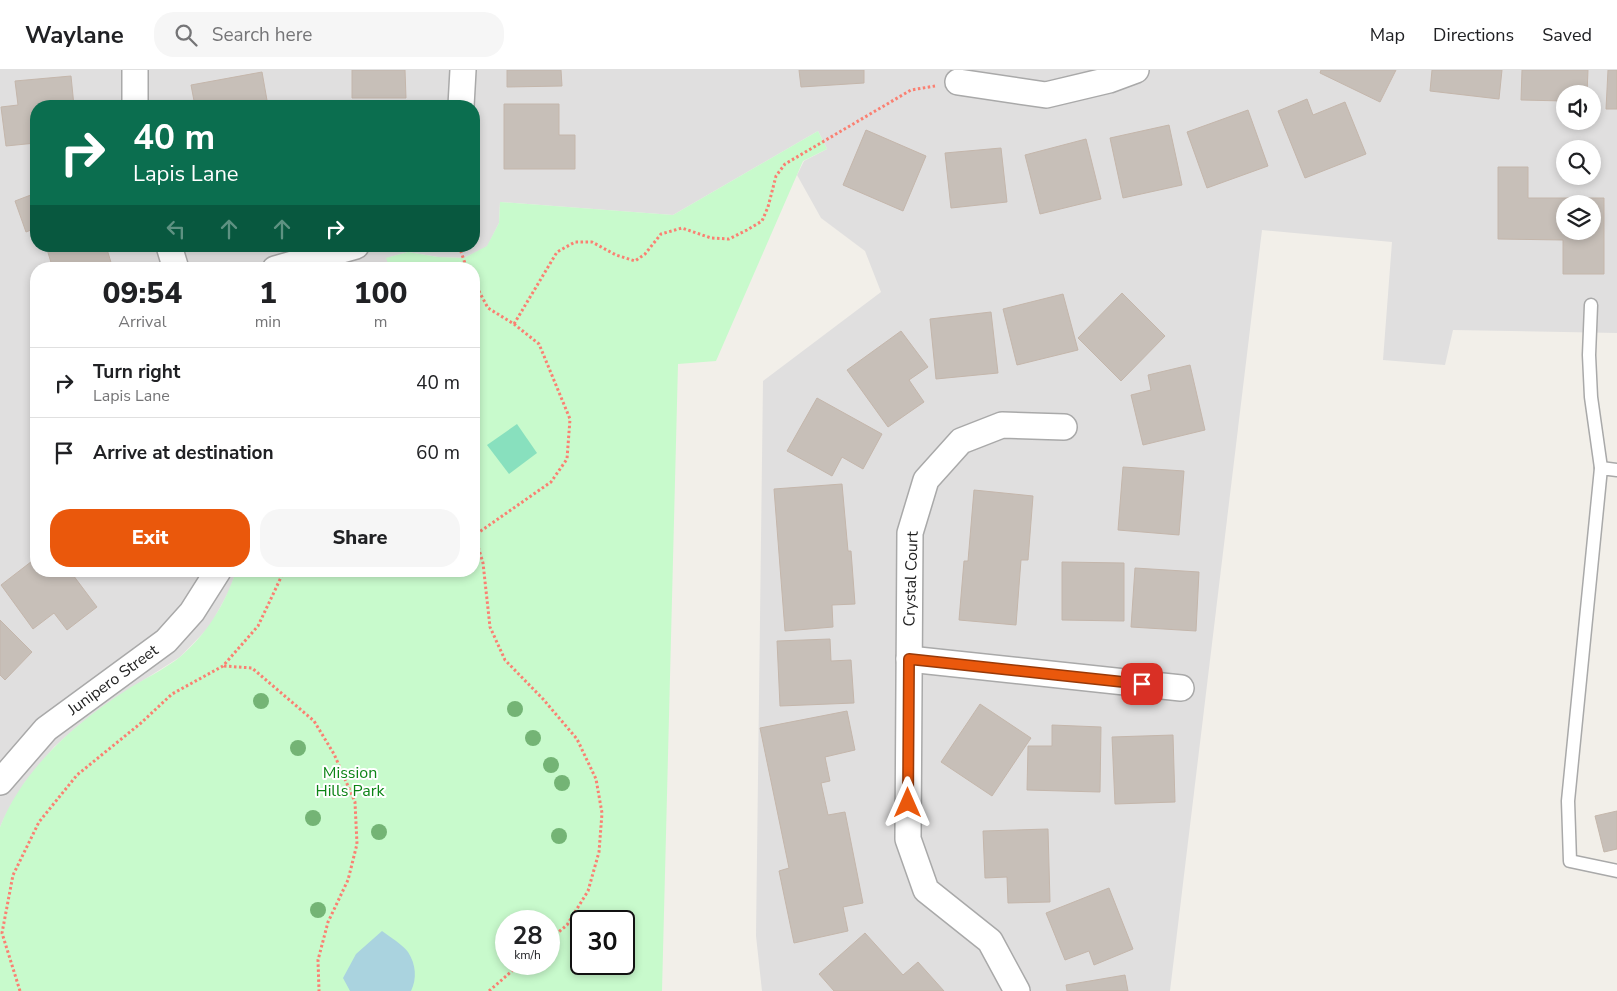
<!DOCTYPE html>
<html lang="en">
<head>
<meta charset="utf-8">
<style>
	:root { --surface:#fff; --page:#f6f6f6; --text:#202124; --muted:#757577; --line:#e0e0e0; --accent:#ea580c }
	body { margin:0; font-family:"Nunito Sans",sans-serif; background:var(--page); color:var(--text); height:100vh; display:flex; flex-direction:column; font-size:19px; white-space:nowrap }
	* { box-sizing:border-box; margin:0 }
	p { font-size:16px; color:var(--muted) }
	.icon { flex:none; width:28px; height:28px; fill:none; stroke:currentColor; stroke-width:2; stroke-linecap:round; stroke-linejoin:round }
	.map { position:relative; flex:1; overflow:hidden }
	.details { position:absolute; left:30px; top:192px; width:450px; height:315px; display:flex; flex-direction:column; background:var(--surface); border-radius:20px; box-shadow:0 2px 8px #0003 }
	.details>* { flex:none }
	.banner { position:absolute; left:30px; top:30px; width:450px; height:152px; border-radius:20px; box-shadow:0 2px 8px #0003; background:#0b6e4f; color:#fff; overflow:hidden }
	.controls { position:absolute; left:1556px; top:15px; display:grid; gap:10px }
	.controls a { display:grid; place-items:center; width:45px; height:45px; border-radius:50%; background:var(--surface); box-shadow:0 2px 8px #0003; font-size:25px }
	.speed { position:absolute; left:495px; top:840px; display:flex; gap:10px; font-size:25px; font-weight:700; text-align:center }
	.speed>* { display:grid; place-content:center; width:65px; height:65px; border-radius:50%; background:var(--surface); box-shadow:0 2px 8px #0003; line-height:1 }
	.speed small { font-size:12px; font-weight:400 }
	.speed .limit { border:2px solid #111; border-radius:8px; background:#fff; color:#111 }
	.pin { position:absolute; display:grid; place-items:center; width:42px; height:42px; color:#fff; margin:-21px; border-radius:10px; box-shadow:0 2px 8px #0006 }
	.me { position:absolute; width:55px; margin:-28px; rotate:0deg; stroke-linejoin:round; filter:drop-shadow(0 0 4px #0008) }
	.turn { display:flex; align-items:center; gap:18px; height:105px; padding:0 20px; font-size:22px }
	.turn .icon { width:65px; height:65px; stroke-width:2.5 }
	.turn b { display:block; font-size:35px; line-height:42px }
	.lanes { display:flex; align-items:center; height:48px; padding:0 20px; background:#0003; justify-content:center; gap:25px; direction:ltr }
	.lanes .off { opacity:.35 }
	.eta { display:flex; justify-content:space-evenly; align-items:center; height:85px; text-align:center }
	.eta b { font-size:30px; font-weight:800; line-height:35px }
	.button { display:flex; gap:10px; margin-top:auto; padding:10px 20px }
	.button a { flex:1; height:58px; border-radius:20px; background:var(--accent); color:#fff; font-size:20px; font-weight:800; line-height:58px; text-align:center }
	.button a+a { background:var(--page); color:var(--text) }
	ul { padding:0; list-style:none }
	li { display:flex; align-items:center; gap:15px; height:70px; padding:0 20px; border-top:1px solid var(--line) }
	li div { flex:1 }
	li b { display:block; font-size:19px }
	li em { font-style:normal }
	header { display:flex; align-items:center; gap:30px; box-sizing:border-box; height:70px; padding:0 25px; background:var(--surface); border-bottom:1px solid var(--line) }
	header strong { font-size:24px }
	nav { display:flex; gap:28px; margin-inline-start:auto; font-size:18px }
	.search { width:350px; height:45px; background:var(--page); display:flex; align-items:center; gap:12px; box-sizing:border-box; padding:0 18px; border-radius:20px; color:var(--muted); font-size:19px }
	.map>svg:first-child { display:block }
	.residential { fill:#e0dfdf; fill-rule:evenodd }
	.park { fill:#c8facc; fill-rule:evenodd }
	.pitch { fill:#88e0be }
	.water { fill:#aad3df }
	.building { fill:#c7bfb8; stroke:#c4b6ab; fill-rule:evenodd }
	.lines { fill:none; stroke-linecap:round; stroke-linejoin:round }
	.service-casing { stroke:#a9a9a9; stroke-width:15 }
	.minor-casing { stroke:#a9a9a9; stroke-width:28 }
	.path { stroke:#fa8072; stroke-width:3; stroke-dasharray:2.5 2.5; stroke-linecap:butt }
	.service { stroke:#fff; stroke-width:12 }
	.minor { stroke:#fff; stroke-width:25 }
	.tree { fill:#74b475 }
	.route-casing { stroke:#983908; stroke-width:12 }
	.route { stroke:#ea580c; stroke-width:9 }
	.labels { text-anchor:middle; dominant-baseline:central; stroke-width:4; stroke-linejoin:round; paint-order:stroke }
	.street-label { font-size:16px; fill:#222; stroke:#fff }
	.park-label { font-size:16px; fill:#0c8416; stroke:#fff }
</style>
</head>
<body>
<header>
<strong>Waylane</strong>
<div class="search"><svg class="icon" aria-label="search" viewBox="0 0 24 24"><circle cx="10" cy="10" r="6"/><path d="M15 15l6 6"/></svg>Search here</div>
<nav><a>Map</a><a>Directions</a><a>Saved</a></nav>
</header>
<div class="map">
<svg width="1617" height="921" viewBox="0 0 1617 921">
	<rect width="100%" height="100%" fill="#f2efe9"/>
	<path class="residential" d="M0,0h1617v263l-164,-3 -8,35 -62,-5 9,-118 -130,-12 -92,761h-408l-6,-55 7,-555 118,-89 -16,-41 -44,-33 -24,-43 7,-14 23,-12 -9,-18 -145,84 -173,-13 -1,21 -12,24 -23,11 -26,-1 -30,-5 -21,6 3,11h-354v302h200l-6,18 -20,37 -30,31 -57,36 -43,31 -26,23 -29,35 -21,36 -4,9zM1565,24h27v27h-27zM36,36h438v140h-438zM1565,79h27v27h-27zM1565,134h27v27h-27z"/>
	<path class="park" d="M818,61l9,18 -24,12 -87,200 -38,3 -16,627h-662v-164c23,-58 74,-103 125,-136 17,-11 40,-22 55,-34 27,-23 45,-53 56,-86h238v-302h-84l-4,-11 22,-6 30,5 26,1 23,-12 12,-23 1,-21 173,13zM506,851h43v43h-43zM581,851h43v43h-43z"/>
	<polygon class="pitch" points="517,354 537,383 509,404 487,375"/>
	<path class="water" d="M382,861c8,6 20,13 26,21 8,12 9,27 3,39h-61l-7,-13 13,-24z"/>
	<g class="building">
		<polygon points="352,0 405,0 406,28 352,28"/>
		<polygon points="507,0 561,0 562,16 507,17"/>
		<polygon points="799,0 864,0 864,13 801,17"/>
		<polygon points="1321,0 1396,0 1380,32 1320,3"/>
		<polygon points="1432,0 1502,0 1499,29 1430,21"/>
		<polygon points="1522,0 1588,0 1587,24 1565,24 1565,31 1521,30"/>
		<polygon points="1608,0 1617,0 1617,39 1606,39"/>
		<polygon points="262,2 268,36 195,36 191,15"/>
		<polygon points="71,6 74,36 36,36 36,73 6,76 1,37 18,35 15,11"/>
		<polygon points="1307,29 1313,45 1345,32 1366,84 1305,108 1278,41"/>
		<polygon points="504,34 559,34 559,65 575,65 575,99 504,99"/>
		<polygon points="1248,40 1268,96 1207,118 1187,62"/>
		<polygon points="1169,55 1182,115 1123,128 1110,68"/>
		<polygon points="866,60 926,86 903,141 843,115"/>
		<polygon points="1086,69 1101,129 1040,144 1025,85"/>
		<polygon points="1001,78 1007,132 951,138 945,83"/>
		<path d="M1498,97h30v31h76v76h-41v-34l-65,-1zM1565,134h27v27h-27z"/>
		<polygon points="36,123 36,158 26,162 15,131"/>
		<polygon points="46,176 106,176 113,199 53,199"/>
		<polygon points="1122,223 1165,266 1121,311 1078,268"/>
		<polygon points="1063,224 1078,280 1017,295 1003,239"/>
		<polygon points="991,242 998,303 936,309 930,249"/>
		<polygon points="901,261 928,297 909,310 924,332 888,357 847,300"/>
		<polygon points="1190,295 1205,360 1143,375 1131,325 1151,320 1148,305"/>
		<polygon points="817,328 882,364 863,399 842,387 832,406 787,381"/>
		<polygon points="1123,397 1184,401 1179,465 1118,460"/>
		<polygon points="842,414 848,481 851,481 855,534 832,535 833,557 785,561 774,419"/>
		<polygon points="974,420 1033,426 1028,490 1021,490 1016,555 959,550 964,491 968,491"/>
		<polygon points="36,488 36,501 70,501 97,537 67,560 54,543 33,559 1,515"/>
		<polygon points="1062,492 1124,493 1124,551 1062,550"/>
		<polygon points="1135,498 1199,502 1196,561 1131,557"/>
		<polygon points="0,550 32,582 5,610 0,605"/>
		<polygon points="830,569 831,591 851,590 854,633 780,636 777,571"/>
		<polygon points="980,634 1031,668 992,726 941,692"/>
		<polygon points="847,641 855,680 825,687 830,711 821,713 828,745 845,742 863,833 843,837 848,861 794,873 779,801 789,798 760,658"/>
		<polygon points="1052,655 1101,657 1100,722 1027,720 1028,676 1052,676"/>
		<polygon points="1173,665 1175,732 1115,734 1112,667"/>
		<polygon points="1617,741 1617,779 1604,782 1595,746"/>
		<polygon points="1048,759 1050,832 1008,833 1007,807 985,808 983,761"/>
		<polygon points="1109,818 1133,879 1094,895 1089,881 1065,890 1046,843"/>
		<polygon points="865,863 903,905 918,892 944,921 834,921 819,904"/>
		<polygon points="1125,905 1128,921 1067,921 1066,915"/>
	</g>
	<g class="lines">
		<g class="service-casing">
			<g id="service">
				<polyline points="1591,235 1589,285 1591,327 1601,398"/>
				<polyline points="1617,400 1601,398 1568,731 1570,791 1617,801"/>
			</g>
		</g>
		<g class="minor-casing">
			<g id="minor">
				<polyline points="958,12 1046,25 1109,10 1136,0"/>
				<polyline points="135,36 135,0"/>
				<polyline points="461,36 463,0"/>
				<polyline points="169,176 176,199"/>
				<polyline points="275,199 356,176"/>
				<polyline points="909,589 1181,618"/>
				<polyline points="0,712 46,659 166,571 192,542 218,501"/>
				<polyline points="1017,921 990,871 926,820 908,769 910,463 926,410 961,371 1002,355 1064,357"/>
			</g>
		</g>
		<g class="path">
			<polyline points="459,176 467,199"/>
			<polyline points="474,212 488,238 514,254 539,274 570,349 567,389 551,412 475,465"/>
			<polyline points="514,254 557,182 575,172 592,172 616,185 635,191 645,184 661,164 682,158 711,168 729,169 747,160 762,151 768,137 776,106 785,94 911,20 935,16"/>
			<polyline points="474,463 483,493 490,557 505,590 543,629 577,669 596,709 602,743 599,782 588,821 567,855 549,870"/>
			<polyline points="224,596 252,598 314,651 334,684 355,732 357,774 348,810 328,852 318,890 319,921"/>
			<polyline points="20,921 2,863 13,805 39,752 77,705 141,653 172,624 223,596 258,556 284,501"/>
			<polyline points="489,921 520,894"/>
		</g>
		<use href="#service" class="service"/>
		<use href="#minor" class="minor"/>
	</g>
	<g class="tree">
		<circle cx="261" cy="631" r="8"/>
		<circle cx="515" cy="639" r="8"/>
		<circle cx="533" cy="668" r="8"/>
		<circle cx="298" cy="678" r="8"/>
		<circle cx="551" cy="695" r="8"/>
		<circle cx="562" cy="713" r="8"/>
		<circle cx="313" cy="748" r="8"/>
		<circle cx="379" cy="762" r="8"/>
		<circle cx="559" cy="766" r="8"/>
		<circle cx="318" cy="840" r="8"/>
	</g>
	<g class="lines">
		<g class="route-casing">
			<polyline id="route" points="908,733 909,589 1142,614"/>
		</g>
		<use href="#route" class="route"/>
	</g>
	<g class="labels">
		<g class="street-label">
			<text transform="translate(911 509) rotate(-88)">Crystal Court</text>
			<text transform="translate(113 610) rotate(-36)">Junipero Street</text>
		</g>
		<g class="park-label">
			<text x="350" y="703">Mission<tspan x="350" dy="18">Hills Park</tspan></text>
		</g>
	</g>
</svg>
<div class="controls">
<a><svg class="icon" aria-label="sound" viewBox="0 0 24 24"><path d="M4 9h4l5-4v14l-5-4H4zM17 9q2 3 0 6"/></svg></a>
<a><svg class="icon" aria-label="search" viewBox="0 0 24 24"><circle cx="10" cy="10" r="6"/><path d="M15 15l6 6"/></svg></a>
<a><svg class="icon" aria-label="layers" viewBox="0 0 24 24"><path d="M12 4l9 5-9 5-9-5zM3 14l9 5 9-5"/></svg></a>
</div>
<div class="speed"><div>28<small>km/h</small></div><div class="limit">30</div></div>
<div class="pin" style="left:1142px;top:614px;background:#d93025"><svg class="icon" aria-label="arrive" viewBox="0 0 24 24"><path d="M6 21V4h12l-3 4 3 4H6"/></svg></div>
<svg class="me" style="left:908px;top:733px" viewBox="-20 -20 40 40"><path d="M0-17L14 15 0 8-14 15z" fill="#ea580c" stroke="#fff" stroke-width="4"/></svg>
<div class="banner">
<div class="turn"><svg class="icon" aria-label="right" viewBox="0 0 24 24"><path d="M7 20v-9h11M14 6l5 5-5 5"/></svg><div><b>40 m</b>Lapis Lane</div></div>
<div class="lanes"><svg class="icon off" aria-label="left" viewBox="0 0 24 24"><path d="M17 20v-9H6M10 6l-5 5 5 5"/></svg><svg class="icon off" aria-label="ahead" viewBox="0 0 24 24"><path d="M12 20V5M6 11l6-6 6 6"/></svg><svg class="icon off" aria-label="ahead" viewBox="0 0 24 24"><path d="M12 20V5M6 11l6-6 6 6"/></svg><svg class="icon" aria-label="right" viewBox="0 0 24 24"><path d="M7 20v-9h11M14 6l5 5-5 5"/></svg></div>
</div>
<section class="details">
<div class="eta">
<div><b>09:54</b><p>Arrival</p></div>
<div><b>1</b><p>min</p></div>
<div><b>100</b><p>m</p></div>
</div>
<ul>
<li><svg class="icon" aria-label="right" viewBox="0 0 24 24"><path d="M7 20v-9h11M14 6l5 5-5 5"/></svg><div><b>Turn right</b><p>Lapis Lane</p></div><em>40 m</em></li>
<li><svg class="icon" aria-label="arrive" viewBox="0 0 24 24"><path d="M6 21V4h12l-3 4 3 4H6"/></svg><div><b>Arrive at destination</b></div><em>60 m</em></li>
</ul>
<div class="button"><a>Exit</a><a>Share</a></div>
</section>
</div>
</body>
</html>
